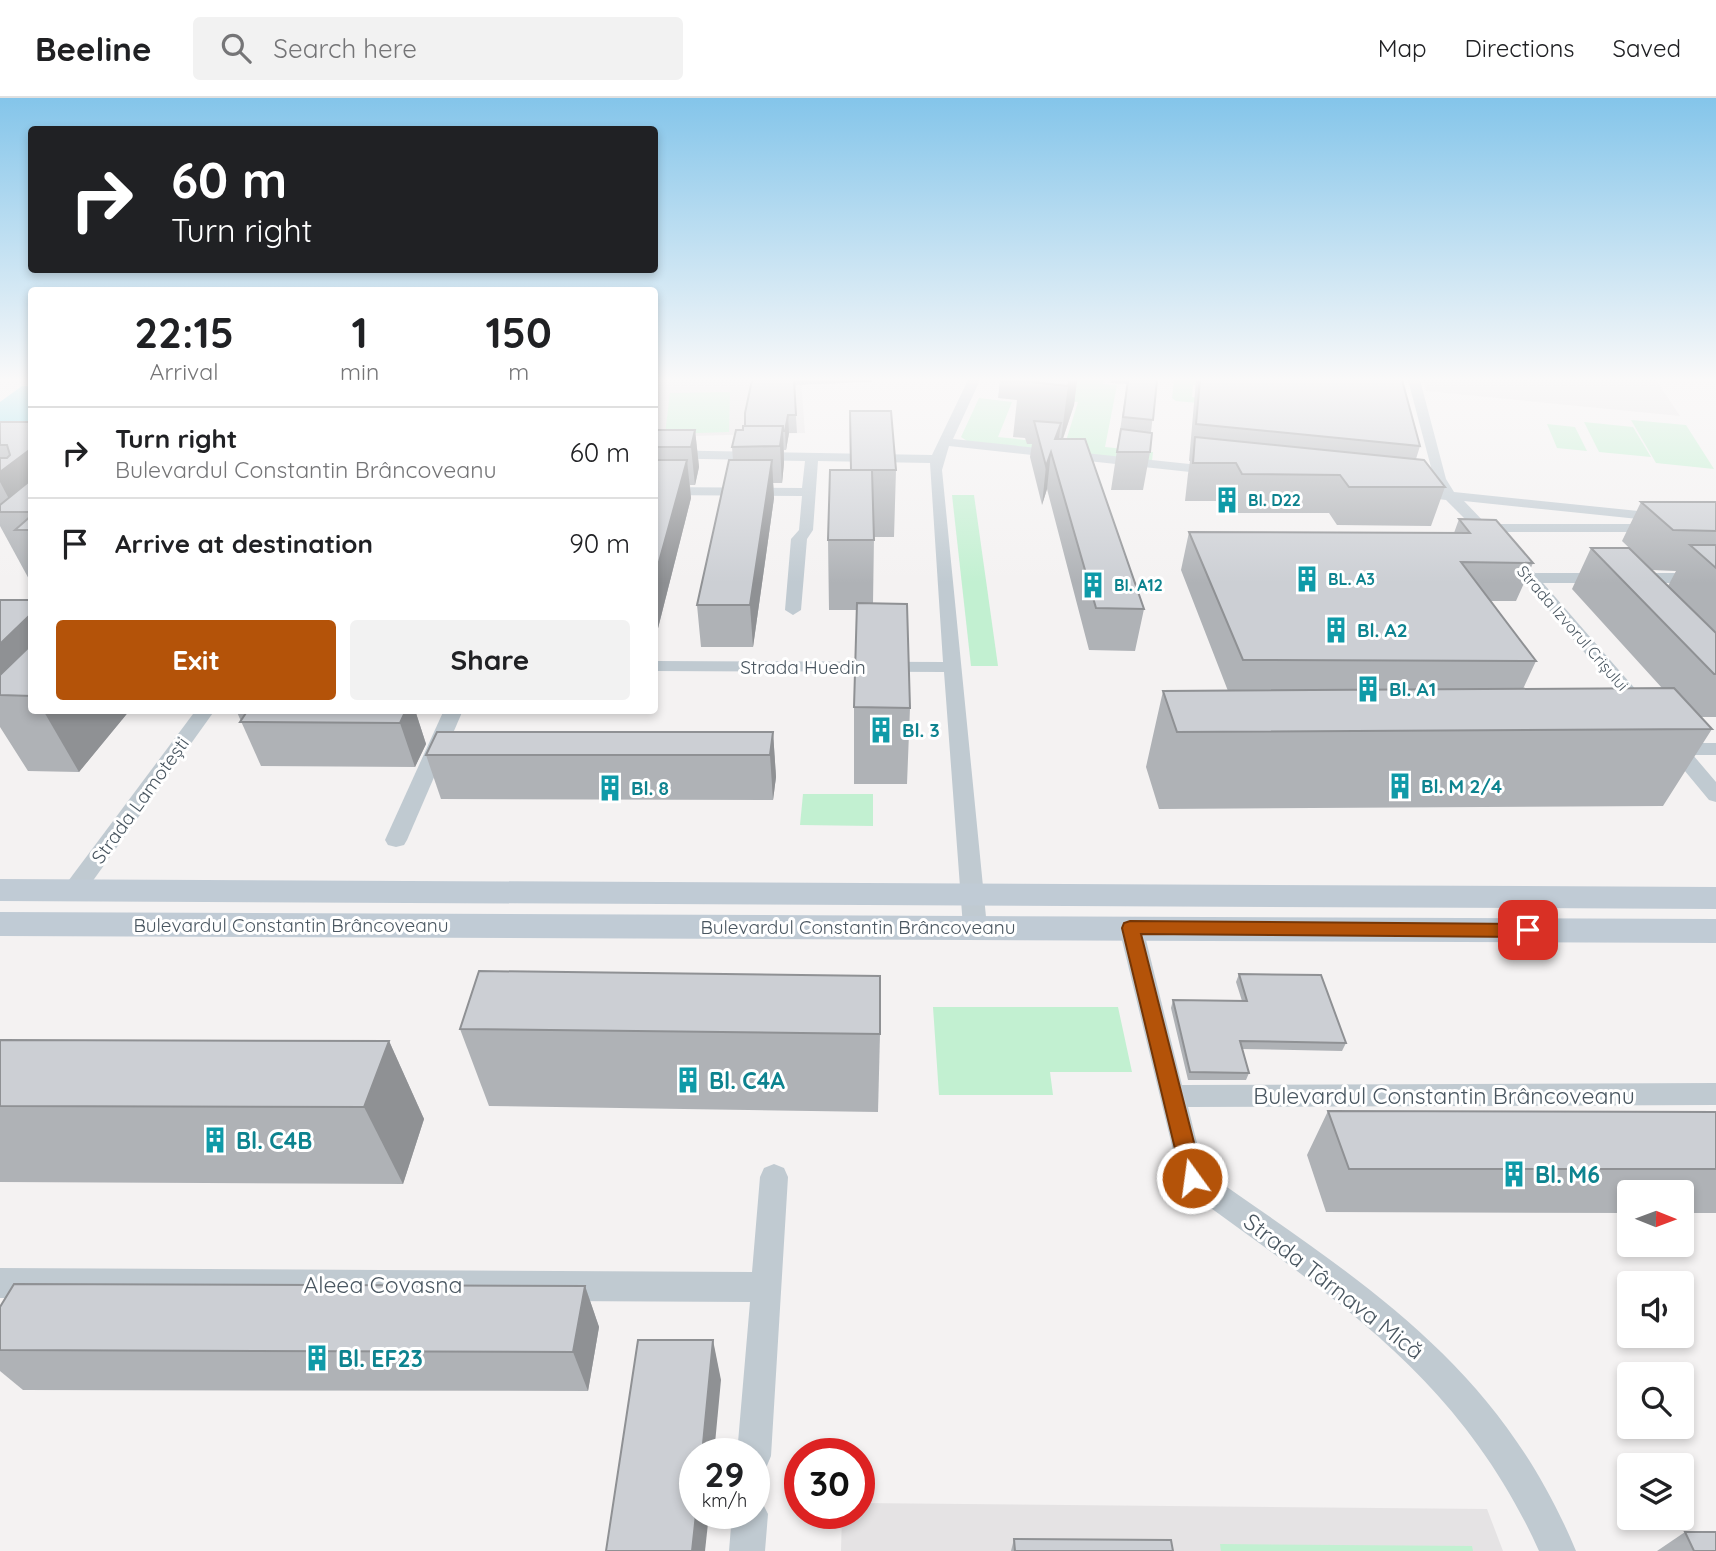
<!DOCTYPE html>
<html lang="en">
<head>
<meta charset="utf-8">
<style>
	:root { --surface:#fff; --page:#f2f2f2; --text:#202124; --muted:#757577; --line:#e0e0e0; --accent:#b45309 }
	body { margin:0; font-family:Quicksand,sans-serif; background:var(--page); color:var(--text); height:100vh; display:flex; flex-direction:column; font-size:26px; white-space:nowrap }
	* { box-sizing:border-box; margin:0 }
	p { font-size:23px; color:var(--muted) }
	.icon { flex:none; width:38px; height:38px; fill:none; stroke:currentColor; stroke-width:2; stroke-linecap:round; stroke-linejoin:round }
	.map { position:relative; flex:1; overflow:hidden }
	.side { position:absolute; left:28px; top:189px; width:630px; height:427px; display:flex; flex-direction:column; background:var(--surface); border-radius:7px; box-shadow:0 4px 10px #0003 }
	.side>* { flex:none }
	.banner { position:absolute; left:28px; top:28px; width:630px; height:147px; border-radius:7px; box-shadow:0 4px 10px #0003; background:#202124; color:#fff; overflow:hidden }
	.needle { width:46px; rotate:91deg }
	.tools { position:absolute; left:1617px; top:1082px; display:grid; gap:14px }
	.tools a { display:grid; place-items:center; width:77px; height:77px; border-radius:7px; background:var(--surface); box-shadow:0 4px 10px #0003; font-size:35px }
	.speed { position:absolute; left:679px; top:1340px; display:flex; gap:14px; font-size:35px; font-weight:700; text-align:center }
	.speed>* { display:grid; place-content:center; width:91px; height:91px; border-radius:50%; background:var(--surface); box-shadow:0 4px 10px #0003; line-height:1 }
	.speed small { font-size:18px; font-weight:400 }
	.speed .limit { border:10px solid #d22; background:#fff; color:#111 }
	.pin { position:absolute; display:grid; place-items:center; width:60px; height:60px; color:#fff; margin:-30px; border-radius:14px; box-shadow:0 4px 10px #0006 }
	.me { position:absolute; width:77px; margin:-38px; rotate:346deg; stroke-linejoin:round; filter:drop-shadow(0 0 5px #0008) }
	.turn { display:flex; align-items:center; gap:24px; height:147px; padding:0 28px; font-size:32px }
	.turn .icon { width:91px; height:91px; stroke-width:2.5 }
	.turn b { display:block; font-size:49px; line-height:60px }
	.eta { display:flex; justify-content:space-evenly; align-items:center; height:119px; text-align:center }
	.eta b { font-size:42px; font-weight:700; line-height:49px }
	.button { display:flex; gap:14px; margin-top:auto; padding:14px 28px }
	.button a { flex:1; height:80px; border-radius:7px; background:var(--accent); color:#fff; font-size:28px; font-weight:700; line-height:80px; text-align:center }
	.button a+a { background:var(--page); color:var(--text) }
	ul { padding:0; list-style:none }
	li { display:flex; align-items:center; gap:21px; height:91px; padding:0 28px; border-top:2px solid var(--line) }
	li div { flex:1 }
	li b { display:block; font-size:26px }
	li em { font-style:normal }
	header { display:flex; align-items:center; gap:42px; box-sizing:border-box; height:98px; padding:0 35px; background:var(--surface); border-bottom:2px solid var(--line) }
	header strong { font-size:33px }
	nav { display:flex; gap:38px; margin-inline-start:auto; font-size:24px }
	.search { width:490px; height:63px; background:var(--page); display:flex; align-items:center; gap:18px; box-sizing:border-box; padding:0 24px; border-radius:7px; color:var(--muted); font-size:26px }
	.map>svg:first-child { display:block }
	.education { fill:#e5e3e4 }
	.green { fill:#c2f0d1 }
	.water { fill:#8fdeec }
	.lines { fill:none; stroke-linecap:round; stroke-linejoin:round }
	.minor { fill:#c0cad1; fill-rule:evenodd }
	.secondary { fill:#c0cbd5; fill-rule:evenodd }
	.wall { fill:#afb2b6 }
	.shaded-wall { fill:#8f9194 }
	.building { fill:#cccfd4; stroke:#8f9194; stroke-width:2 }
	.route { fill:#b45309; stroke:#753606; stroke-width:2 }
	.labels { text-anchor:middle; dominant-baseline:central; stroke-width:6; stroke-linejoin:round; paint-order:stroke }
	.far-culture-label { font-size:16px; font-weight:bold; fill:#0d838f; stroke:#fff; text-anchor:start }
	.far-street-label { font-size:16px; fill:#495660; stroke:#fff }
	.culture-label { font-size:19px; font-weight:bold; fill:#0d838f; stroke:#fff; text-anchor:start }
	.street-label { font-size:19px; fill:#495660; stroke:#fff }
	.near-culture-label { font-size:23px; font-weight:bold; fill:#0d838f; stroke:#fff; text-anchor:start }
	.near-street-label { font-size:23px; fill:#495660; stroke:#fff }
</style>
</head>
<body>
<header>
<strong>Beeline</strong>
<div class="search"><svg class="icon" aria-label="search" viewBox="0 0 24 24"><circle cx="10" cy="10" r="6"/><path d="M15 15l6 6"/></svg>Search here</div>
<nav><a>Map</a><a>Directions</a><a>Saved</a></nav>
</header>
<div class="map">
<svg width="1716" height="1453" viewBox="0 0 1716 1453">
	<rect width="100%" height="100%" fill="#f4f2f2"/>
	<g class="education">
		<polygon points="654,282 801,282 805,335 655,339"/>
		<polygon points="1423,282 1656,282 1680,318 1426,293"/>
		<polygon points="859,1405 1487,1411 1503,1453 841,1453 842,1416 859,1416"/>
	</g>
	<g class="green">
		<polygon points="1074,282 1103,282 1103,286 1117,287 1105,349 1153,354 1152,363 967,343 961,339 979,300 1012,304 998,339 1065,346 1078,304 1068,303"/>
		<polygon points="1174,282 1238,282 1392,307 1193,287 1192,299 1210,301 1210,306 1176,303 1172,300"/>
		<polygon points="730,294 729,334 665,336 670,295"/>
		<polygon points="1631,322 1686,327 1714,371 1656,365"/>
		<polygon points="1584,324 1633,329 1651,359 1599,354"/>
		<polygon points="1547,326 1575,329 1587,353 1557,350"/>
		<polygon points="952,397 974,397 998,568 971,568"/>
		<polygon points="803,696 873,696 873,728 800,727"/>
		<polygon points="933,909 1118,909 1132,974 1050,974 1053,997 939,997"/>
		<polygon points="1220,1446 1472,1448 1473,1453 1221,1453"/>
	</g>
	<polygon class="water" points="22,288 31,288 31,328 0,337 0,304"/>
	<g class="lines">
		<g class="minor">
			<polygon points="968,282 980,282 953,341 1218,369 1225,373 1218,377 949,348 942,372 987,829 983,835 975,838 967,835 963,829 944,574 654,573 654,563 943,564 930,365 818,363 813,432 807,441 801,512 793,517 785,512 791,441 799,432 802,398 654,397 654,389 802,390 805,363 654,360 654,352 932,357"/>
			<polygon points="1408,282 1420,282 1446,381 1454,394 1716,421 1716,429 1464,403 1486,426 1644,426 1651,430 1644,434 1496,434 1535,475 1716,475 1716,485 1543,485 1651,609 1653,613 1651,617 1637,617 1511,467 1446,402 1408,397 1408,391 1437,392"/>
			<polygon points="196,612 215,612 82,798 74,800 66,798 63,792 66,786"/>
			<polygon points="444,612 463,612 407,742 404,747 396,749 388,747 385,742"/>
			<polygon points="1672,639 1682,645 1716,645 1716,657 1693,657 1716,684 1716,704 1709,702 1665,649 1662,645"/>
			<path d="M1131,821l8,3 4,6 39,157 534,-2v22l-528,2 16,64c158,111 294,192 372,380h-37c-79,-176 -209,-255 -357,-364l-63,-259 4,-6z"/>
			<polygon points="774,1066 784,1070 788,1079 771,1358 766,1370 754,1375 754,1356 737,1356 750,1204 0,1200 0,1170 752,1174 760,1079 764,1070"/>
			<polygon points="754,1400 762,1404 768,1416 765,1453 729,1453 732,1416 754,1416"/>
		</g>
		<g class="secondary">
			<polygon points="0,781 1716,789 1716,811 0,803"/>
			<polygon points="0,814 1716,821 1716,845 0,838"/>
		</g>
	</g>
	<g class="wall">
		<polygon points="752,282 872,282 872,284 794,287 797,335 789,335 786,352 784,352 784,365 782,385 773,385 774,400 753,549 701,549 697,507 733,362 732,349 743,332 745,328"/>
		<polygon points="1000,282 1077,282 1074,307 1063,341 1144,511 1135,553 1089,552 1047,391 1042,407 1030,359 1032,346 1027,346 1025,340 1013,339 1017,302 998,300"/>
		<polygon points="1111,282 1157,282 1151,334 1150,354 1143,392 1111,392 1127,286 1110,285"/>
		<polygon points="1196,282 1402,282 1420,348 1416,361 1445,389 1431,428 1337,427 1329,415 1233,415 1227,403 1185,403 1188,376 1190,363 1189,363"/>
		<polygon points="0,324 32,324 32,483 30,483 0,428"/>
		<polygon points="695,332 699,369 695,387 690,387 691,400 654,546 654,336"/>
		<polygon points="850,372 896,372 894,439 874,439 873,505 910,610 907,686 854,686 854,609 857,512 829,512 828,442"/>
		<polygon points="1641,404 1716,404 1716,534 1668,488 1676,473 1652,472 1622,443"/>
		<polygon points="1459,421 1533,465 1516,503 1491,503 1536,563 1523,591 1662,590 1572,491 1591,450 1716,535 1716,619 1701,619 1712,631 1663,708 1159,711 1146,669 1163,593 1228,593 1181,472 1189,434 1454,435"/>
		<polygon points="0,502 32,502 32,612 130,612 79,674 28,673 0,629"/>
		<polygon points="236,612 415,612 426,646 415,669 261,668"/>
		<polygon points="773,634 776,679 773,702 441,701 426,657"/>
		<polygon points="1239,876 1346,945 1342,953 1242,951 1249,975 1246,982 1188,982 1171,910 1173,902 1242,903 1236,884"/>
		<polygon points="460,931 880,936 878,1014 489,1008"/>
		<polygon points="0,942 389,943 424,1021 403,1086 0,1084"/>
		<polygon points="1328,1013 1716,1014 1716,1115 1682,1115 1682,1094 1629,1094 1629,1115 1326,1114 1307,1057"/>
		<polygon points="585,1188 599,1229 588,1293 23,1292 0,1273 0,1209"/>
		<polygon points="1685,1434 1716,1453 1657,1453"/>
		<polygon points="1014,1441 1173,1453 1011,1453"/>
	</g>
	<g class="shaded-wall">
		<polygon points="1070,282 1077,282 1074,307 1060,349 1068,288"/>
		<polygon points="788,317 789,335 786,352 785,333"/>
		<polygon points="1061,325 1056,362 1055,341"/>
		<polygon points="783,328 784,365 782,385 780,348"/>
		<polygon points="695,332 699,369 695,387 691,349"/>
		<polygon points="32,350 32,414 16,414 0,384 0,374"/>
		<polygon points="1051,354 1047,391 1042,407 1046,368"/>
		<polygon points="687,362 691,400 654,546 654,482"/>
		<polygon points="772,362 774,400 753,549 750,507"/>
		<polygon points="32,515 32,583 0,597 0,546"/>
		<polygon points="43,612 130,612 79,674"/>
		<polygon points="406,612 415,612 426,646 415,669 400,625"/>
		<polygon points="773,634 776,679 773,702 770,657"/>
		<polygon points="389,943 424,1021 403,1086 364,1009"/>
		<polygon points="585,1188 599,1229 588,1293 573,1254"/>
		<polygon points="713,1242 721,1282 714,1356 702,1356"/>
		<polygon points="696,1416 709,1416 705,1453 692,1453"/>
	</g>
	<g class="building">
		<polygon points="752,282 794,282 796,317 788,317 785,333 783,333 783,328 745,328 745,315"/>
		<polygon points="1033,282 1070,282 1068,288 1033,284"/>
		<polygon points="1128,282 1157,282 1153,322 1123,319"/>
		<polygon points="1200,282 1402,282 1420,348 1196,326"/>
		<polygon points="850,313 891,313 896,372 851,372"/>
		<polygon points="1034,323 1061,325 1055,341 1085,341 1144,511 1096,510 1051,354 1046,368"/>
		<polygon points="0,324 32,324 32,350 0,374 0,360 7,360 10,357 7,347 0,347"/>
		<polygon points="743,328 783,328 780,348 732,349 736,332 743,332"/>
		<polygon points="1121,331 1152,335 1150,354 1117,354"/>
		<polygon points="656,332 695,332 691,349 654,349 654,336"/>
		<polygon points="1195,339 1424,362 1445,389 1349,389 1340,377 1242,376 1236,365 1193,365"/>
		<polygon points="654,362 687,362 654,482"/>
		<polygon points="729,362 772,362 750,507 697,507"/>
		<polygon points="830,372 872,372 874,442 828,442"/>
		<polygon points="32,381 32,414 0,414 0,407"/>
		<polygon points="1641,404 1716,404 1716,433 1673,432"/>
		<polygon points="32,417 32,432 15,432"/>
		<polygon points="1459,421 1496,422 1533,465 1461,464 1536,563 1243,562 1189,434 1470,435"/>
		<polygon points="1690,447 1716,447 1716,470"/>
		<polygon points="1591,450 1629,450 1716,535 1716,576 1714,576"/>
		<polygon points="0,502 32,502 32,515 0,546"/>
		<polygon points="857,505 907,506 910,610 854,609"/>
		<polygon points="32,546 32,598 0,597 0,577"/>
		<polygon points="1674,590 1712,631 1177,634 1163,593"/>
		<polygon points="248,612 406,612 400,625 240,624"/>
		<polygon points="437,634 773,634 770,657 426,657"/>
		<polygon points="479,873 880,878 880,936 460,931"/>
		<polygon points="1239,876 1321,877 1346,945 1240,943 1249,975 1190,974 1173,902 1247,903"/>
		<polygon points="0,942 389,943 364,1009 0,1008"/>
		<polygon points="1328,1013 1716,1014 1716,1071 1349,1071"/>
		<polygon points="14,1186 585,1188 573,1254 0,1252 0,1209"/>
		<polygon points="638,1242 713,1242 702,1356 695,1356 695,1416 696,1416 692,1453 606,1453"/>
		<polygon points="1685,1434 1716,1434 1716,1453 1694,1453"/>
		<polygon points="1014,1441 1171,1442 1173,1453 1015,1453"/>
	</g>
	<linearGradient id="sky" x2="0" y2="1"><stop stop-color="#84c5ea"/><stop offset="0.58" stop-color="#faf9f9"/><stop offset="1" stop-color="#faf9f9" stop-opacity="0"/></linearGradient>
	<rect width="1716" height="485" fill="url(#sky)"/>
	<polygon class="route" points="1130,823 1528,826 1534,828 1537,832 1534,837 1528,839 1141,836 1203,1080 1200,1087 1192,1090 1185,1087 1182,1080 1122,830 1124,825"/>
	<defs>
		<g id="building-bare" transform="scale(2.1)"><path d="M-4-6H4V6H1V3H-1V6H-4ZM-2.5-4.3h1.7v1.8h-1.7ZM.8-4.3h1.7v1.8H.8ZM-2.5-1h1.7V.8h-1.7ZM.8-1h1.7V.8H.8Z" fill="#0f9aa8" stroke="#fff" stroke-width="2.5" paint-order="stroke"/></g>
	</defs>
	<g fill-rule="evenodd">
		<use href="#building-bare" x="1227" y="402"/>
		<use href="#building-bare" x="1307" y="481"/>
		<use href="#building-bare" x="1093" y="487"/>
		<use href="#building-bare" x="1336" y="532"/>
		<use href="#building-bare" x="1368" y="591"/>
		<use href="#building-bare" x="881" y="632"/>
		<use href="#building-bare" x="1400" y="688"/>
		<use href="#building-bare" x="610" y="690"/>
		<use href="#building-bare" x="688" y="982"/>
		<use href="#building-bare" x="215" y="1042"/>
		<use href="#building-bare" x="1514" y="1076"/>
		<use href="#building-bare" x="317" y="1260"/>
	</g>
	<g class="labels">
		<g class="far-culture-label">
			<text x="1248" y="402">Bl. D22</text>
			<text x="1328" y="481">BL. A3</text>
			<text x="1114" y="487">Bl. A12</text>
		</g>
		<g class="far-street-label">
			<text transform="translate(1573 530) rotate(49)">Strada Izvorul Crișului</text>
		</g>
		<g class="culture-label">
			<text x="1357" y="532">Bl. A2</text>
			<text x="1389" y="591">Bl. A1</text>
			<text x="902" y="632">Bl. 3</text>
			<text x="1421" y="688">Bl. M 2/4</text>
			<text x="631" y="690">Bl. 8</text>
		</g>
		<g class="street-label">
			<text x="803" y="569">Strada Huedin</text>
			<text transform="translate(140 702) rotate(-54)">Strada Lamotești</text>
			<text x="291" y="827">Bulevardul Constantin Brâncoveanu</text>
			<text x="858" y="829">Bulevardul Constantin Brâncoveanu</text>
		</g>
		<g class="near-culture-label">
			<text x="709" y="982">Bl. C4A</text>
			<text x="236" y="1042">Bl. C4B</text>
			<text x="1535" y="1076">Bl. M6</text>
			<text x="338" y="1260">Bl. EF23</text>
		</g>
		<g class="near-street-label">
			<text x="1444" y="997">Bulevardul Constantin Brâncoveanu</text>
			<text x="383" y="1186">Aleea Covasna</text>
			<text transform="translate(1334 1188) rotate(38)">Strada Târnava Mică</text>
		</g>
	</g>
</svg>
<div class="tools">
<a><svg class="needle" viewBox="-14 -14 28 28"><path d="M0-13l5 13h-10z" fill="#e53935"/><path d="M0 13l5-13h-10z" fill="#757577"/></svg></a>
<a><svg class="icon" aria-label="sound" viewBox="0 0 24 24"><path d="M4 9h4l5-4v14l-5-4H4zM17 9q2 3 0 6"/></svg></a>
<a><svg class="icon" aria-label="search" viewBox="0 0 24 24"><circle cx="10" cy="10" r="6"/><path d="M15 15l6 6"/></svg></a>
<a><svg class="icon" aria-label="layers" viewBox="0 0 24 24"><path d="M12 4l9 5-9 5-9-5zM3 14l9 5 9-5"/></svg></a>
</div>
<div class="speed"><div>29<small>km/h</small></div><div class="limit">30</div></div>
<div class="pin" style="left:1528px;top:832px;background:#d93025"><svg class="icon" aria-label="arrive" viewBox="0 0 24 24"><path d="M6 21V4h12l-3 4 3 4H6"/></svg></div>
<svg class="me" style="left:1192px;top:1080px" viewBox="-20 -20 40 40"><circle r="17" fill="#b45309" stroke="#fff" stroke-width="3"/><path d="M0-11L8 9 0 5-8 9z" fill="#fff"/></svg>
<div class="banner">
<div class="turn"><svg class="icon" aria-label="right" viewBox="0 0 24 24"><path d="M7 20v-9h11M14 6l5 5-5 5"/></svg><div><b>60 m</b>Turn right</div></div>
</div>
<section class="side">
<div class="eta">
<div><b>22:15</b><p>Arrival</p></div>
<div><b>1</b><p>min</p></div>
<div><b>150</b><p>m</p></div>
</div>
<ul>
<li><svg class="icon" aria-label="right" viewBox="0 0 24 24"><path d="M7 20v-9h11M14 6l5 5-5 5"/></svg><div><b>Turn right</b><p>Bulevardul Constantin Brâncoveanu</p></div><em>60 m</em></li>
<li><svg class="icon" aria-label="arrive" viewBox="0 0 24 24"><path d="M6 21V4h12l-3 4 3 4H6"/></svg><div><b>Arrive at destination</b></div><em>90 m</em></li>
</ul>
<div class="button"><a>Exit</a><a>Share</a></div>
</section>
</div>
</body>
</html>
